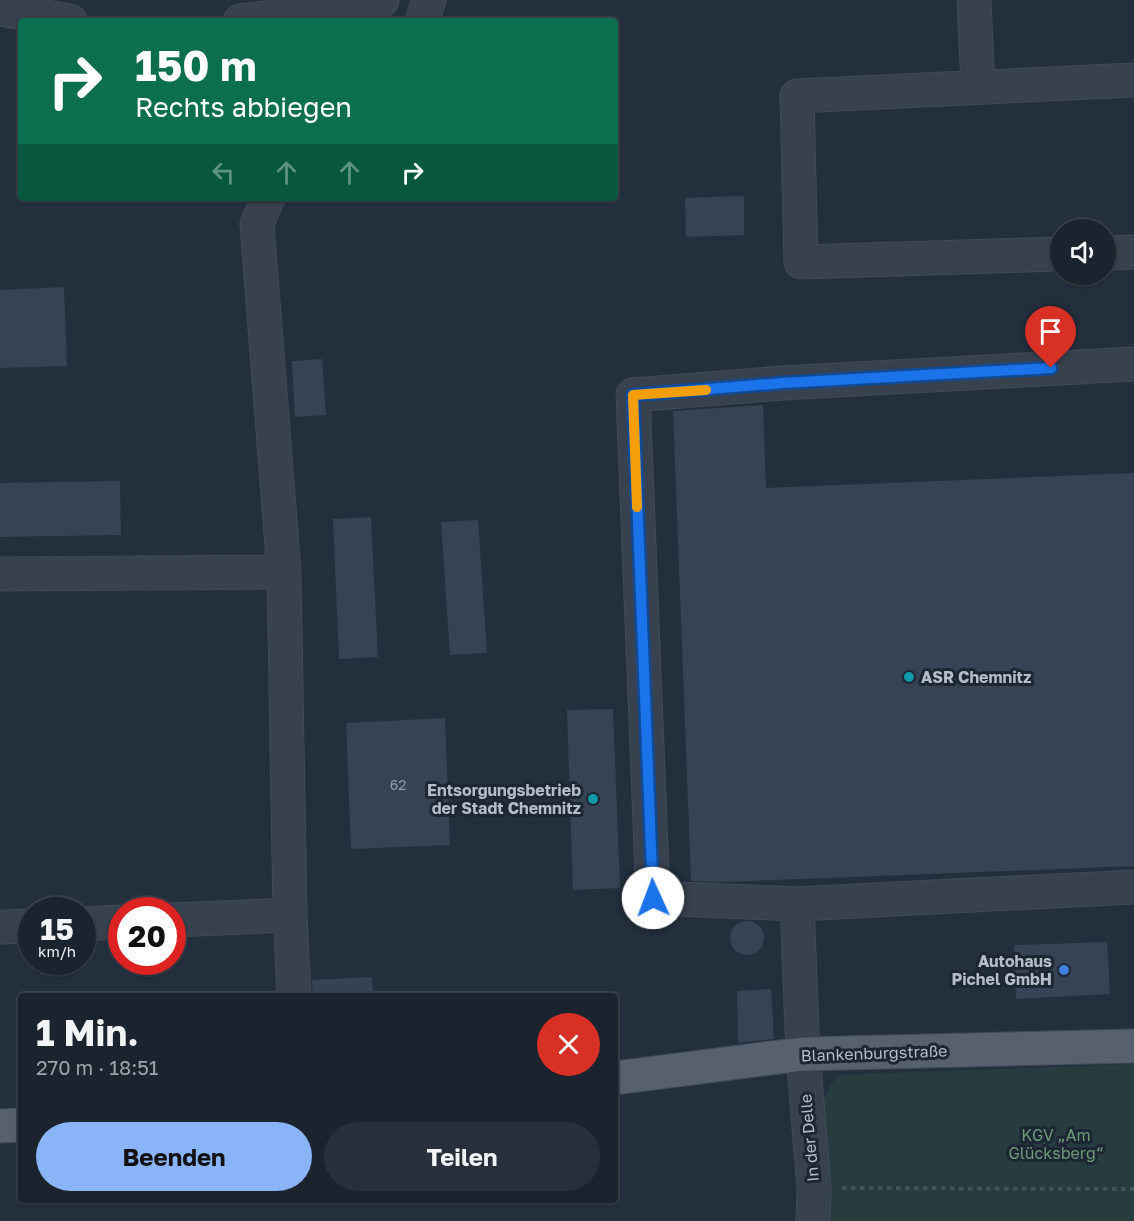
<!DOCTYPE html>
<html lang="de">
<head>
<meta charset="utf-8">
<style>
	:root { --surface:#1b232e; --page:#282f3a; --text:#f1f3f6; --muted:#a0a4aa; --line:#39404a; --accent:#8ab4f8 }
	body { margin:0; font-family:"Golos Text",sans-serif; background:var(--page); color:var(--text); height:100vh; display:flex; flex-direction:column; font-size:22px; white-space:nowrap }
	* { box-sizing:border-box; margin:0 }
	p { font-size:20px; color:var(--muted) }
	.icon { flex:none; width:33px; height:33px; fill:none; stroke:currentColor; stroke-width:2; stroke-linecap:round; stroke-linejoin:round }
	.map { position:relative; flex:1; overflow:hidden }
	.side { position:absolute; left:18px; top:993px; width:600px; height:210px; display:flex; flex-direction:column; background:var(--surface); border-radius:6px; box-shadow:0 2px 4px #0004,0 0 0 2px var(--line) }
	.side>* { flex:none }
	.top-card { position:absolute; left:18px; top:18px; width:600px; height:183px; border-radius:6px; box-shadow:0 2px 4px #0004,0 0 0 2px var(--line); background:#0b6e4f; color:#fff; overflow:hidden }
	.buttons { position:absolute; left:1050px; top:219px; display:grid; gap:12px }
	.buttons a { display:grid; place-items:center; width:66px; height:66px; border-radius:50%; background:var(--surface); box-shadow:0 2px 4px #0004,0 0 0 2px var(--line); font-size:30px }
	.speed { position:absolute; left:18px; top:897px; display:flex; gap:12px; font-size:30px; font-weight:700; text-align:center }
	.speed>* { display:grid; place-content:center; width:78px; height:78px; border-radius:50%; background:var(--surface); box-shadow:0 2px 4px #0004,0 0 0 2px var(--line); line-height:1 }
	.speed small { font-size:15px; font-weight:400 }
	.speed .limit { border:9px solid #d22; background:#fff; color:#111 }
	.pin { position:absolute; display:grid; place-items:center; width:51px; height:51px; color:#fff; margin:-62px -26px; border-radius:50% 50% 50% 0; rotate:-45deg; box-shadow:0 0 6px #0007 }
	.pin .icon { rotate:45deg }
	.me { position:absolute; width:66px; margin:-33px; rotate:358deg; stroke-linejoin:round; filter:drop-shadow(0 0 4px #0008) }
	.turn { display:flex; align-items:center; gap:21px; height:126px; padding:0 18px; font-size:27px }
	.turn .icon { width:78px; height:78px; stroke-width:2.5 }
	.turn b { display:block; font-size:42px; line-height:51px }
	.lanes { display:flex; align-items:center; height:57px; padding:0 18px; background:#0003; justify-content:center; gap:30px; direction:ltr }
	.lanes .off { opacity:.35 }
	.round { display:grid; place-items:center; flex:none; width:63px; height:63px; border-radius:32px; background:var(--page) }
	.overview { display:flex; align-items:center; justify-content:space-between; height:102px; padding:0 18px }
	h1 { font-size:36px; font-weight:700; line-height:45px }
	.action { display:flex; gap:12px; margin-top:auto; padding:12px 18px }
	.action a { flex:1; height:69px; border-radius:36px; background:var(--accent); color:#111; font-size:24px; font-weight:700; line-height:69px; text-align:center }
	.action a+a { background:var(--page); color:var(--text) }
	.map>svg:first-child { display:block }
	.green { fill:#263c3f }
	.building { fill:#364354 }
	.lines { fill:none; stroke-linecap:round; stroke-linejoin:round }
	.minor-casing { stroke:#414a57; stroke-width:35 }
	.major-casing { stroke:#414a57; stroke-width:35 }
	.path { stroke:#3f5557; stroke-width:4; stroke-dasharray:4.5 4.5; stroke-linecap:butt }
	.minor { stroke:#38414e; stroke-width:33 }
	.major { stroke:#56606e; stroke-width:33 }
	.route-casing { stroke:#114b97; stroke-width:15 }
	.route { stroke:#1a73e8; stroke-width:10 }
	.slow { stroke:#f59e0b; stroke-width:10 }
	.culture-dot { fill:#0f9aa8; stroke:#1d2633; stroke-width:2 }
	.shop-dot { fill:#3f7fe0; stroke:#1d2633; stroke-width:2 }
	.labels { text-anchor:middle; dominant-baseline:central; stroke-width:6; stroke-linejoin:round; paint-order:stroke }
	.number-label { font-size:14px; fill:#929caa }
	.poi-label { font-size:16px; font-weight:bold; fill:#b4bcc9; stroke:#1d2633; text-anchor:end }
	.street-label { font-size:16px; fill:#b4bcc9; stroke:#1d2633 }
	.park-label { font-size:16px; fill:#6b9a76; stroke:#1d2633 }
</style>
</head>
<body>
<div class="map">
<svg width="1134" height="1221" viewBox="0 0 1134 1221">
	<rect width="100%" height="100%" fill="#242f3e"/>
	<polygon class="green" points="1134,1064 1134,1221 824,1221 819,1106 837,1075"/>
	<g class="building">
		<polygon points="744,196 744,235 686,237 685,198"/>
		<polygon points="64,287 67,366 0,368 0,290"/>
		<polygon points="322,359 326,415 295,417 292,361"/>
		<polygon points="763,405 766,488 1134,473 1134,866 727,882 691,881 673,411"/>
		<polygon points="120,481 121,535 0,537 0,483"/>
		<polygon points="371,517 378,657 339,659 333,519"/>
		<polygon points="478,520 487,653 450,655 441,522"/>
		<polygon points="613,709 620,888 573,890 567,710"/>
		<polygon points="445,718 450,845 351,849 346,723"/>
		<circle cx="747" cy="938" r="17"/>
		<polygon points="1107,942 1110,994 1016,999 1014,945"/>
		<polygon points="372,977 373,996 313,996 312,980"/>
		<polygon points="771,989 774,1039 738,1043 737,991"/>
	</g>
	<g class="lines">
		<g class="minor-casing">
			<g id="minor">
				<polyline points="974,0 978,87"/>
				<polyline points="0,9 70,21"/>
				<polyline points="240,21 344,9 382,0"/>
				<polyline points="422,21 429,0"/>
				<polyline points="268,198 257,224 284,572 290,915 294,996"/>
				<polyline points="1106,253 1134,252"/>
				<polyline points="1060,254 801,262 797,96 1134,80"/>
				<polyline points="0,574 284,572"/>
				<polyline points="797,904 653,898 633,395 783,383 1134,364"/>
				<polyline points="172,920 290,915"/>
				<polyline points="82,924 122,922"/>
				<polyline points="0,927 32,926"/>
				<polyline points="813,1221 814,1188 803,1054 797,904 1134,887"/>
			</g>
		</g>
		<g class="major-casing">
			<g id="major">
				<polyline points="615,1078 803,1054 1134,1046"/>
				<polyline points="0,1126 21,1125"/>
			</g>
		</g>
		<polyline class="path" points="842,1188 1134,1189"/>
		<use href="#minor" class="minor"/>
		<use href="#major" class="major"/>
	</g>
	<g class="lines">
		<g class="route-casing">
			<polyline id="route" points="653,898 633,395 783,383 1051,368"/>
		</g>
		<use href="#route" class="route"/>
		<polyline class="slow" points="637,507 633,395 706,390"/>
	</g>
	<g class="culture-dot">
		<circle cx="909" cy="677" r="6"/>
		<circle cx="593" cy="799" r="6"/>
	</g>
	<circle class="shop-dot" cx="1064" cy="970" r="6"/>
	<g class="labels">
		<g class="number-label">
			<text x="398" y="784">62</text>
		</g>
		<g class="poi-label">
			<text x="921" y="677" text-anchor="start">ASR Chemnitz</text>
			<text x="581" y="790">Entsorgungsbetrieb<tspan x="581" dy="18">der Stadt Chemnitz</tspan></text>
			<text x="1052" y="961">Autohaus<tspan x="1052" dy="18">Pichel GmbH</tspan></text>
		</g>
		<g class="street-label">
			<text transform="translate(874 1053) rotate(-2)">Blankenburgstraße</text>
			<text transform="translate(809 1138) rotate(-95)">In der Delle</text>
		</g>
		<g class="park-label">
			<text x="1056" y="1135">KGV „Am<tspan x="1056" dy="18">Glücksberg“</tspan></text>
		</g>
	</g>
</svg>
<div class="buttons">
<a><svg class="icon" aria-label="sound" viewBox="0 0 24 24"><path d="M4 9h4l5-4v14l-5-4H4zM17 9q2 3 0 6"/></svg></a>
</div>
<div class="speed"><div>15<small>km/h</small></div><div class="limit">20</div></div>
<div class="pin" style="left:1051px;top:368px;background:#d93025"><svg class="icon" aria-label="arrive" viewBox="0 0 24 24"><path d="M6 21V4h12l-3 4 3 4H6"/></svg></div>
<svg class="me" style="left:653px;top:898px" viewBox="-20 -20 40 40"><circle r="19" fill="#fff"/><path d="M0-13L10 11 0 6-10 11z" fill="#1a73e8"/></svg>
<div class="top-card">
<div class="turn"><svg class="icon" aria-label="right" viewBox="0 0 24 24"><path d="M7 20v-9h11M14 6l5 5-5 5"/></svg><div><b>150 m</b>Rechts abbiegen</div></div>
<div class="lanes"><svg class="icon off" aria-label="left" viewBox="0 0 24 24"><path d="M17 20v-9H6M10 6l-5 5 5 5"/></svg><svg class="icon off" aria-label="ahead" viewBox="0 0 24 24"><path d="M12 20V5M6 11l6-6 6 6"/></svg><svg class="icon off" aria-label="ahead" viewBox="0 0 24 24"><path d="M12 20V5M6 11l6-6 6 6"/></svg><svg class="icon" aria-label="right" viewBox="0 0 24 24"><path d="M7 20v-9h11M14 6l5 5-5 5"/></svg></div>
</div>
<section class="side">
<div class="overview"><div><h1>1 Min.</h1><p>270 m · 18:51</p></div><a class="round" style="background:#d93025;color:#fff"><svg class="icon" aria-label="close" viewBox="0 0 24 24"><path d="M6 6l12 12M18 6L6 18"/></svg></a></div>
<div class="action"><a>Beenden</a><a>Teilen</a></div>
</section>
</div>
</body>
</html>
